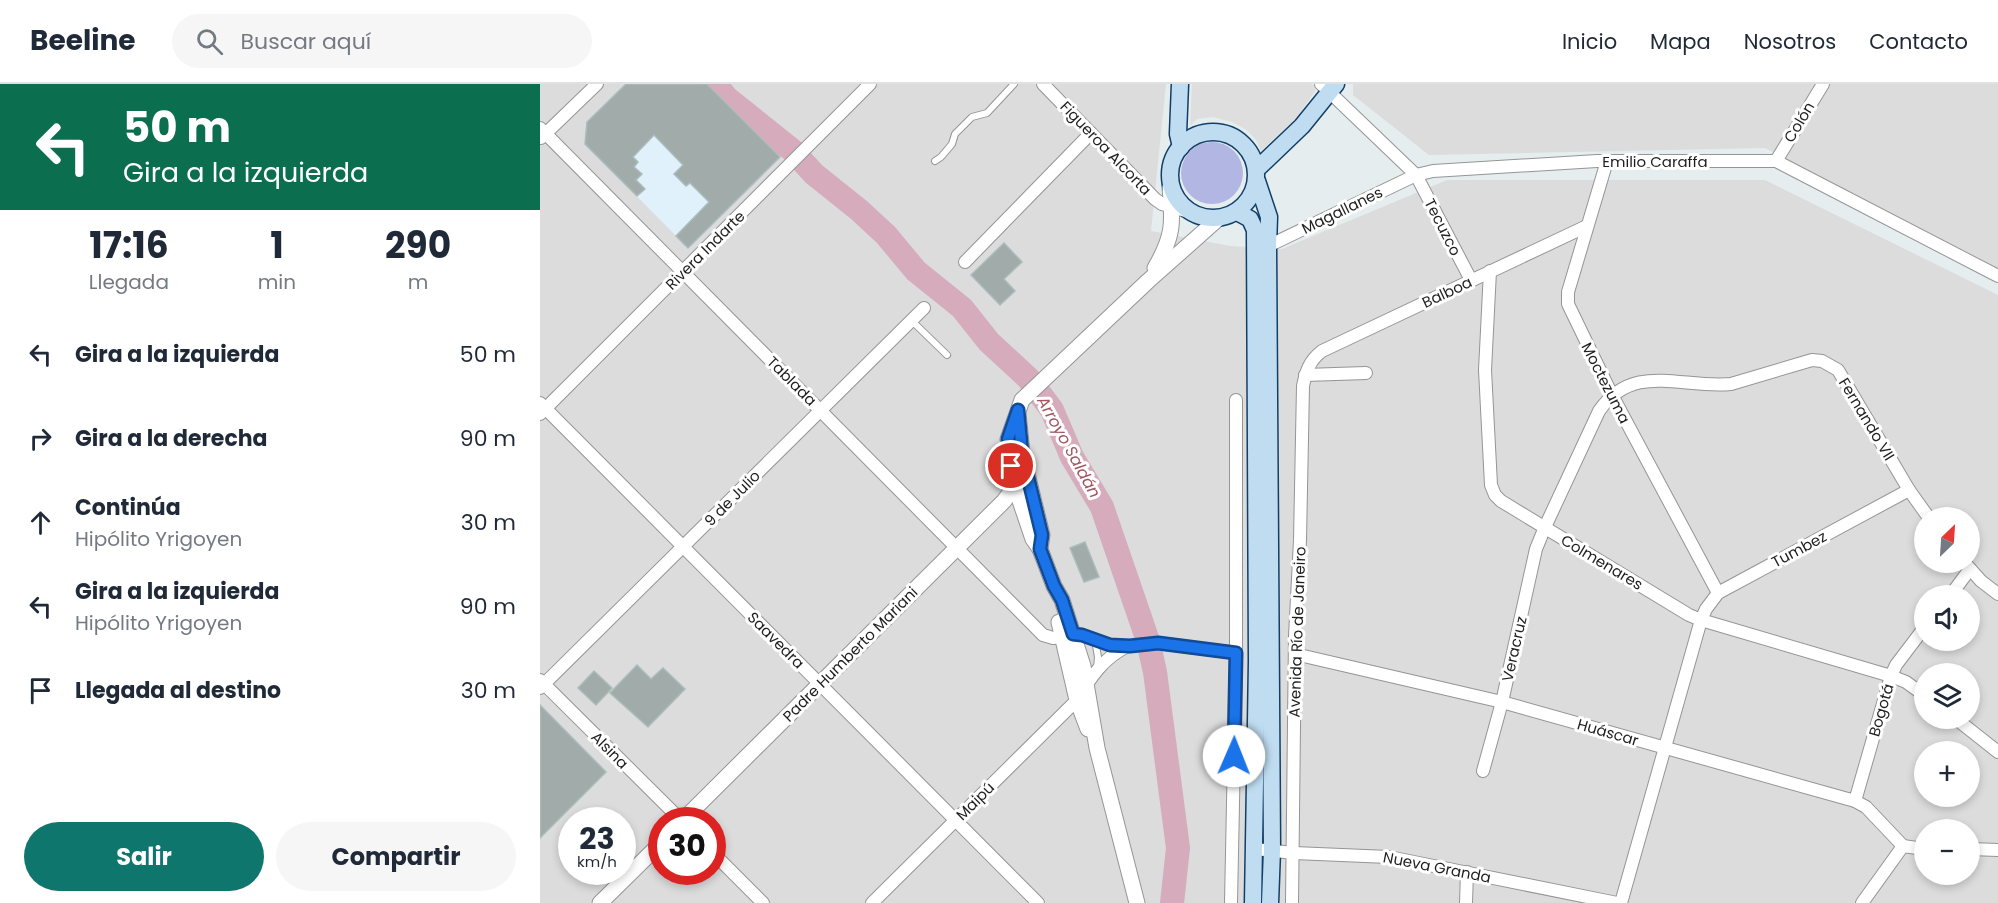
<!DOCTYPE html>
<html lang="es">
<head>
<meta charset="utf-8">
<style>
	:root { --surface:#fff; --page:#f6f6f7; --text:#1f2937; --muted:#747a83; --line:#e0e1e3; --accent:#0f766e }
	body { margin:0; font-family:Poppins,sans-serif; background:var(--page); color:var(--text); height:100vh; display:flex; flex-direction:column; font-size:22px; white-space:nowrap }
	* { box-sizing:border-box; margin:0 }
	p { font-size:20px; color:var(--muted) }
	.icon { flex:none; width:33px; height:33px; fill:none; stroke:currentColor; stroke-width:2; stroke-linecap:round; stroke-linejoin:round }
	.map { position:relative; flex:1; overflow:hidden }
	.panel { display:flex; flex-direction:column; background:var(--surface); width:540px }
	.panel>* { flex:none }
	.banner { background:#0b6e4f; color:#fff; overflow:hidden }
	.needle { width:39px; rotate:25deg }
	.tools { position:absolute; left:1374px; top:423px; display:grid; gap:12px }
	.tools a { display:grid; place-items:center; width:66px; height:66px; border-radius:50%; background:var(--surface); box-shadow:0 3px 9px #0003; font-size:30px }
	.speed { position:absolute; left:18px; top:723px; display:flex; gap:12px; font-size:30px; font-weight:700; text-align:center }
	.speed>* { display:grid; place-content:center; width:78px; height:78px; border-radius:50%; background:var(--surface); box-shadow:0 3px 9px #0003; line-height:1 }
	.speed small { font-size:15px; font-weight:400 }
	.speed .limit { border:9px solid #d22; background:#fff; color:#111 }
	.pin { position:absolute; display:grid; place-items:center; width:51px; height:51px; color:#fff; margin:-26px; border:3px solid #fff; border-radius:50%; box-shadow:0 2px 6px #0007 }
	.me { position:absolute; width:66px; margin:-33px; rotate:1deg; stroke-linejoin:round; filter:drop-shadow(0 0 4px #0008) }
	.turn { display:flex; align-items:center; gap:21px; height:126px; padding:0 24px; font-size:27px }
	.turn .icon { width:78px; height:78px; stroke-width:2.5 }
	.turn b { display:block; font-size:42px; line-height:51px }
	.eta { display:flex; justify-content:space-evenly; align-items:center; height:102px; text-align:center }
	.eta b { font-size:36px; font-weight:700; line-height:42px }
	.primary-button { display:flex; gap:12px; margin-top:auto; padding:12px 24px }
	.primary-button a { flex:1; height:69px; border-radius:36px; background:var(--accent); color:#fff; font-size:24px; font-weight:700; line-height:69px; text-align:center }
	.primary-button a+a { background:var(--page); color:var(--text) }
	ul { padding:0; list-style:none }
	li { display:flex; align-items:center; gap:18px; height:84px; padding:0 24px }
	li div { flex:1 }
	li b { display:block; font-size:22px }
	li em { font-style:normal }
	header { display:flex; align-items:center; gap:36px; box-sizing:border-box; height:84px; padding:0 30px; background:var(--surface); border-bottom:2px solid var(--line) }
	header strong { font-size:28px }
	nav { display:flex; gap:33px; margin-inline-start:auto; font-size:21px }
	.search { width:420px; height:54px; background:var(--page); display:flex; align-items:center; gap:15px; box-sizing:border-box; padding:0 21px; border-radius:33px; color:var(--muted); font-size:22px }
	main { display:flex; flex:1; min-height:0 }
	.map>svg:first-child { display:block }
	.residential { fill:#dbdcdb; fill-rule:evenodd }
	.education { fill:#e1f1fb }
	.grass { fill:#b1b7e2 }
	.parking { fill:#dedede }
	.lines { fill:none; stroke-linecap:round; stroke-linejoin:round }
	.river { stroke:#d6abbc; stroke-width:24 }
	.building { fill:#a1abaa; stroke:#a9bdba; stroke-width:1.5 }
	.service-casing { stroke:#959595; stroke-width:8 }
	.minor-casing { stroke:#959595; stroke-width:14 }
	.tertiary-casing { stroke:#959595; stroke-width:17 }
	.secondary-casing { stroke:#123f67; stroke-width:19 }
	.service { stroke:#fff; stroke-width:6 }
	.minor { stroke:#fff; stroke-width:12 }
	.tertiary { stroke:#fff; stroke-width:15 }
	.secondary { stroke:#bfdcf1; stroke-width:16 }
	.route-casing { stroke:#114b97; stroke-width:15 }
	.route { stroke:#1a73e8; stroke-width:10 }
	.labels { text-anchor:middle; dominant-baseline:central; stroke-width:6; stroke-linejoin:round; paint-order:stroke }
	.street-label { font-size:15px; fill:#1e1e1e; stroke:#fff }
	.water-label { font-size:16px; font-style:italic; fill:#a15660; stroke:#fff }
</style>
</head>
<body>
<header>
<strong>Beeline</strong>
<div class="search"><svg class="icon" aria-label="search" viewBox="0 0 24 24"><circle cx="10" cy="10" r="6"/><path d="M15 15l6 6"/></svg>Buscar aquí</div>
<nav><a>Inicio</a><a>Mapa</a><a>Nosotros</a><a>Contacto</a></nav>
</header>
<main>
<section class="panel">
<div class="banner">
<div class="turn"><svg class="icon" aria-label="left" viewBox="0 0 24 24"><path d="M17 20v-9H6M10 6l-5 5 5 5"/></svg><div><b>50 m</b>Gira a la izquierda</div></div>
</div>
<div class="eta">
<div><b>17:16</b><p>Llegada</p></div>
<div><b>1</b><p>min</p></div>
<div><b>290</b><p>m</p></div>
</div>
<ul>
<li><svg class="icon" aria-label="left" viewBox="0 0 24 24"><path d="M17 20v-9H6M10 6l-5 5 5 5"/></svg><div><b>Gira a la izquierda</b></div><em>50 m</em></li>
<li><svg class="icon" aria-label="right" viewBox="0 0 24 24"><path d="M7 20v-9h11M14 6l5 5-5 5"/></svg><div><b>Gira a la derecha</b></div><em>90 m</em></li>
<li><svg class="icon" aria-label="ahead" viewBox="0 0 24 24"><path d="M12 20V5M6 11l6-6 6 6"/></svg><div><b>Continúa</b><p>Hipólito Yrigoyen</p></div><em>30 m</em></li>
<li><svg class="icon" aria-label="left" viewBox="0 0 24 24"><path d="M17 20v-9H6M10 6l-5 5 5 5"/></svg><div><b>Gira a la izquierda</b><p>Hipólito Yrigoyen</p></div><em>90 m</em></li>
<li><svg class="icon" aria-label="arrive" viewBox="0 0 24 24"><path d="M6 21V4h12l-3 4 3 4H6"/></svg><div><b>Llegada al destino</b></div><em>30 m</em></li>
</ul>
<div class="primary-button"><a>Salir</a><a>Compartir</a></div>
</section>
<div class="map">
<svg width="1458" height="819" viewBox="0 0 1458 819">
	<rect width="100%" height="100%" fill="#e5edee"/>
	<g class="residential">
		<path d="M0,0h626l-15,147 79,15 52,3 165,-69h318l233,115v608h-1458zM1384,434h46v44h-46zM1384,512h46v44h-46zM1384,590h46v44h-46zM1384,668h46v44h-46zM32,736h50v52h-50zM122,736h50v52h-50zM1384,746h46v44h-46z"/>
		<polygon points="813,0 1458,0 1458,184 1225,64 889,71 813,11"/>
	</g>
	<polygon class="education" points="86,0 167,0 240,73 148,164 45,60 47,38"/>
	<circle class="grass" cx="672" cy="89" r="31"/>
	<polygon class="parking" points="652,0 771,0 778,3 757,33 721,67 716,56 707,46 692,38 673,33 657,35 650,42"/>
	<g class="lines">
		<polyline class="river" points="175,0 187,14 252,66 274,90 319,126 346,151 376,187 422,224 449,258 488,294 512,326 532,373 562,423 608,557 615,588 638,764 632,819"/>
	</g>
	<g class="building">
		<polygon points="86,0 167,0 240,73 148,164 136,152 169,118 150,99 146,102 134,90 143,81 114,51 93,73 98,78 94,83 102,90 96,96 105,105 97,112 45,60 47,38"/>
		<polygon points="464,159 482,178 464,195 475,207 460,221 431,191"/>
		<polygon points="545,458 559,493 544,498 530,464"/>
		<polygon points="97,581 111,595 123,584 145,605 108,643 70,609"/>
		<polygon points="54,587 72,604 56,621 38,604"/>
		<polygon points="0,621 66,688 0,754"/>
	</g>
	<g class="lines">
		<g class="service-casing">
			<g id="service">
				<polyline points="395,77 401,73 412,60 415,50 432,33 447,29 474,0"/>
				<polyline points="372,237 407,271"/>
				<polyline points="555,556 558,573 557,584"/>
			</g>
		</g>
		<g class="minor-casing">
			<g id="minor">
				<polyline points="503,0 615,115 622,120 652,129"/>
				<polyline points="781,0 876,91 931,196"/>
				<polyline points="0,44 503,551 513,554 542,551 570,561 589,562 618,559 696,569"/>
				<polyline points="1,54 57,0"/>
				<polyline points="1067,77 1028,208 1028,220 1072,311 1178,509"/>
				<polyline points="1236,77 1283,0"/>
				<polyline points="728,162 876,91 893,87 1057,77 1236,77 1458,192"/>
				<polyline points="425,178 551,49"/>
				<polyline points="950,187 945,286 951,401 955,411 961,417 1149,531 1161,536 1351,592 1366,598 1384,611"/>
				<polyline points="765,291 826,289"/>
				<polyline points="0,319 498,819"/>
				<polyline points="0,330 330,0"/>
				<polyline points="1424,478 1441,497 1458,510"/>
				<polyline points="1410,512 1430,485"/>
				<polyline points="755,570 962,618 1315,717 1326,723 1363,762"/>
				<polyline points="0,596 141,736"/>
				<polyline points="0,604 384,224"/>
				<polyline points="1415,634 1458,668"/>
				<path d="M943,687l19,-69 34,-153 9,-22 54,-116c35,-50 82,-22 132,-27l81,-24 10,1 16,9 71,120 20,28"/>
				<polyline points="1315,717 1351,592 1356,581 1384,544"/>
				<polyline points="715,765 754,769 849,773 1077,819"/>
				<polyline points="1430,765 1458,766"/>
				<polyline points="172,768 223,819"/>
				<path d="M332,819l205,-203c13,-22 27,-43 51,-54"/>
				<polyline points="691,819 696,569 696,316"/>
				<path d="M752,819l3,-267 5,-96 3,-154c3,-15 7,-26 19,-35l265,-125"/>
				<polyline points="926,819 927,788"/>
				<polyline points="1081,819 1161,536 1166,525 1178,509 1369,406"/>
				<polyline points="1322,819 1363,762 1384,765"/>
			</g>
		</g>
		<g class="tertiary-casing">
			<g id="tertiary">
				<path d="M615,184c19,-32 18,-46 15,-81"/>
				<polyline points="478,329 482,369 502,451 500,465"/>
				<polyline points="519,538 537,616 548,645"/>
				<polyline points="143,736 464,417 475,402"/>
				<polyline points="60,819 122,758"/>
				<polyline points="597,819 557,664 543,582 522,516 514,502 500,465 493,455 475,402 468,355 482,316 608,197 679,134"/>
			</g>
		</g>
		<g class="secondary-casing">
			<g id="secondary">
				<polyline points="640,0 638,50 641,63"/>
				<circle cx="673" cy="91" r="43"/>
				<polyline points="717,85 762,42 796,0"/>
				<polyline points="717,97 729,133 728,162 732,766 730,819"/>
				<polyline points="697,128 710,135 715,146 717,577 713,819"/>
			</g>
		</g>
		<use href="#service" class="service"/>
		<use href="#minor" class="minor"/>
		<use href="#tertiary" class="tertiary"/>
		<use href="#secondary" class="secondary"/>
	</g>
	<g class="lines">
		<g class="route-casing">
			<polyline id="route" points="471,382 468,355 478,326 482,369 502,451 500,465 514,502 522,516 533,550 542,551 570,561 590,562 618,559 696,569 694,672"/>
		</g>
		<use href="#route" class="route"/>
	</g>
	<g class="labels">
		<g class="street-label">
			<text transform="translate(1259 38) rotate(-59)">Colón</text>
			<text transform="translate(566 64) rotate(46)">Figueroa Alcorta</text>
			<text x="1115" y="77">Emilio Caraffa</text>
			<text transform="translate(802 126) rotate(-26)">Magallanes</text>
			<text transform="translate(903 143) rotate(63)">Tecuzco</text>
			<text transform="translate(165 166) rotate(-45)">Rivera Indarte</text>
			<text transform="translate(907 208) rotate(-25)">Balboa</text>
			<text transform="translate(252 297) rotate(45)">Tablada</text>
			<text transform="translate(1066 299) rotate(63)">Moctezuma</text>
			<text transform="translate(1327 335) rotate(59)">Fernando VII</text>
			<text transform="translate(192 414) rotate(-45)">9 de Julio</text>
			<text transform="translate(1259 465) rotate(-28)">Tumbez</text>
			<text transform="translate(1062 478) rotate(31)">Colmenares</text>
			<text transform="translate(757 548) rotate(-88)">Avenida Río de Janeiro</text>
			<text transform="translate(236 556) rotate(45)">Saavedra</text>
			<text transform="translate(974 565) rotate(-77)">Veracruz</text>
			<text transform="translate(310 570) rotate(-45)">Padre Humberto Mariani</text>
			<text transform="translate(1341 626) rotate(-74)">Bogotá</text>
			<text transform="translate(1068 648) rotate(16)">Huáscar</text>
			<text transform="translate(70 666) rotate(45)">Alsina</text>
			<text transform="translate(435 717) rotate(-45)">Maipú</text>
			<text transform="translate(897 783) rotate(11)">Nueva Granda</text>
		</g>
		<g class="water-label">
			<text transform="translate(529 363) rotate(61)">Arroyo Saldán</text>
		</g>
	</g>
</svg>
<div class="tools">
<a><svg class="needle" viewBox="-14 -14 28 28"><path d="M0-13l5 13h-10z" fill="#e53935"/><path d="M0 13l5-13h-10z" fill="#747a83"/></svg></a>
<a><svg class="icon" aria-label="sound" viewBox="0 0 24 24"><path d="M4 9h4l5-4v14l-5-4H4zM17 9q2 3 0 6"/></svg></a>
<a><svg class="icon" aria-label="layers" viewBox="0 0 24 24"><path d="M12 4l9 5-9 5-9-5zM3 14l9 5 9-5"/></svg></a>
<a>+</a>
<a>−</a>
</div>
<div class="speed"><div>23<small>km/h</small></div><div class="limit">30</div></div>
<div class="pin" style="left:471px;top:382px;background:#d93025"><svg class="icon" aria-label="arrive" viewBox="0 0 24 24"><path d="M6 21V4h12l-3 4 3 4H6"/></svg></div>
<svg class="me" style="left:694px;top:672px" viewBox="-20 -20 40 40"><circle r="19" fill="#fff"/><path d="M0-13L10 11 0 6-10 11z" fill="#1a73e8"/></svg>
</div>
</main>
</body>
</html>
